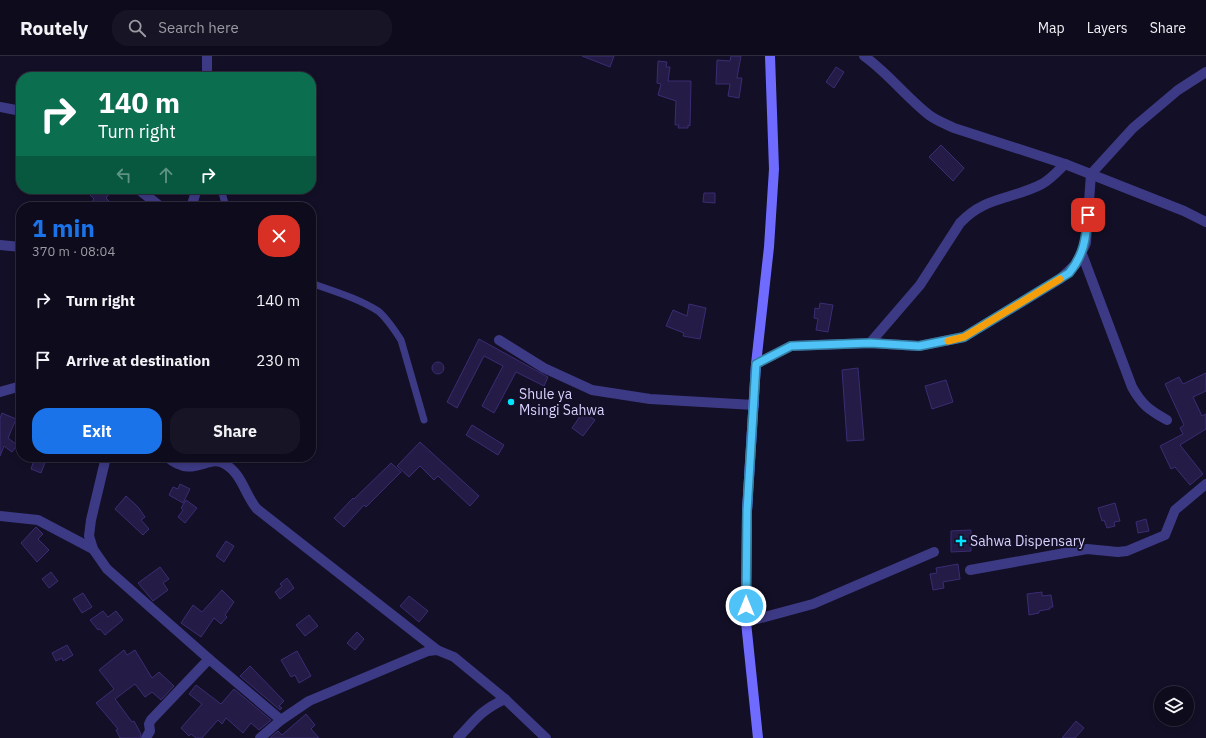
<!DOCTYPE html>
<html lang="en">
<head>
<meta charset="utf-8">
<style>
	:root { --surface:#0e0b1c; --page:#171425; --text:#f1f3f6; --muted:#9b9ba3; --line:#2e2b3b; --accent:#1a73e8 }
	body { margin:0; font-family:"IBM Plex Sans",sans-serif; background:var(--page); color:var(--text); height:100vh; display:flex; flex-direction:column; font-size:15px; white-space:nowrap }
	* { box-sizing:border-box; margin:0 }
	p { font-size:13px; color:var(--muted) }
	.icon { flex:none; width:22px; height:22px; fill:none; stroke:currentColor; stroke-width:2; stroke-linecap:round; stroke-linejoin:round }
	.map { position:relative; flex:1; overflow:hidden }
	.panel { position:absolute; left:16px; top:146px; width:300px; height:260px; display:flex; flex-direction:column; background:var(--surface); border-radius:16px; box-shadow:0 2px 6px #0003,0 0 0 1px var(--line) }
	.panel>* { flex:none }
	.hud { position:absolute; left:16px; top:16px; width:300px; height:122px; border-radius:16px; box-shadow:0 2px 6px #0003,0 0 0 1px var(--line); background:#0b6e4f; color:#fff; overflow:hidden }
	.controls { position:absolute; left:1154px; top:630px; display:grid; gap:8px }
	.controls a { display:grid; place-items:center; width:40px; height:40px; border-radius:50%; background:var(--surface); box-shadow:0 2px 6px #0003,0 0 0 1px var(--line); font-size:20px }
	.pin { position:absolute; display:grid; place-items:center; width:34px; height:34px; color:#fff; margin:-17px; border-radius:8px; box-shadow:0 2px 6px #0006 }
	.me { position:absolute; width:44px; margin:-22px; rotate:0deg; stroke-linejoin:round; filter:drop-shadow(0 0 3px #0008) }
	.turn { display:flex; align-items:center; gap:14px; height:84px; padding:0 16px; font-size:18px }
	.turn .icon { width:52px; height:52px; stroke-width:2.5 }
	.turn b { display:block; font-size:28px; line-height:34px }
	.lanes { display:flex; align-items:center; height:38px; padding:0 16px; background:#0003; justify-content:center; gap:20px; direction:ltr }
	.lanes .off { opacity:.35 }
	.round { display:grid; place-items:center; flex:none; width:42px; height:42px; border-radius:16px; background:var(--page) }
	.overview { display:flex; align-items:center; justify-content:space-between; height:68px; padding:0 16px }
	h1 { font-size:24px; font-weight:700; line-height:30px; color:var(--accent) }
	.primary-button { display:flex; gap:8px; margin-top:auto; padding:8px 16px }
	.primary-button a { flex:1; height:46px; border-radius:16px; background:var(--accent); color:#fff; font-size:16px; font-weight:700; line-height:46px; text-align:center }
	.primary-button a+a { background:var(--page); color:var(--text) }
	ul { padding:0; list-style:none }
	li { display:flex; align-items:center; gap:12px; height:60px; padding:0 16px }
	li div { flex:1 }
	li b { display:block; font-size:15px }
	li em { font-style:normal }
	header { display:flex; align-items:center; gap:24px; box-sizing:border-box; height:56px; padding:0 20px; background:var(--surface); border-bottom:1px solid var(--line) }
	header strong { font-size:19px }
	nav { display:flex; gap:22px; margin-inline-start:auto; font-size:14px }
	.search { width:280px; height:36px; background:var(--page); display:flex; align-items:center; gap:10px; box-sizing:border-box; padding:0 14px; border-radius:16px; color:var(--muted); font-size:15px }
	.map>svg:first-child { display:block }
	.building { fill:#241b47; stroke:#3b2d73 }
	.lines { fill:none; stroke-linecap:round; stroke-linejoin:round }
	.lane { stroke:#3d3a85; stroke-width:7 }
	.street { stroke:#3d3a85; stroke-width:10 }
	.secondary { stroke:#6f6bff; stroke-width:10 }
	.route-casing { stroke:#337fa1; stroke-width:10 }
	.route { stroke:#4fc3f7; stroke-width:7 }
	.slow { stroke:#f59e0b; stroke-width:7 }
	.poi-dot { fill:#00e5ff; stroke:#130f26; stroke-width:1.5 }
	.labels { text-anchor:middle; dominant-baseline:central; stroke-width:4; stroke-linejoin:round; paint-order:stroke }
	.poi-label { font-size:14px; fill:#d9d4ff; stroke:#130f26; text-anchor:start }
</style>
</head>
<body>
<header>
<strong>Routely</strong>
<div class="search"><svg class="icon" aria-label="search" viewBox="0 0 24 24"><circle cx="10" cy="10" r="6"/><path d="M15 15l6 6"/></svg>Search here</div>
<nav><a>Map</a><a>Layers</a><a>Share</a></nav>
</header>
<div class="map">
<svg width="1206" height="682" viewBox="0 0 1206 682">
	<rect width="100%" height="100%" fill="#130f26"/>
	<g class="building">
		<polygon points="582,0 614,0 610,11"/>
		<polygon points="731,0 741,0 737,22 742,22 739,42 728,40 730,28 716,28 717,4 730,5"/>
		<polygon points="658,5 667,6 666,11 670,11 668,25 691,25 690,70 688,69 688,72 678,72 679,69 675,69 676,45 658,39 661,28 657,27"/>
		<polygon points="836,11 844,16 834,32 826,26"/>
		<polygon points="941,89 964,112 953,125 929,101"/>
		<polygon points="93,133 103,133 109,138 106,142 109,145 104,151 88,151 94,143 89,138"/>
		<polygon points="704,137 715,137 715,147 703,146"/>
		<polygon points="820,247 833,249 828,276 816,274 818,263 814,262 815,252 819,253"/>
		<polygon points="689,248 706,252 700,283 683,280 684,277 666,270 673,254 687,260"/>
		<polygon points="479,283 548,321 544,330 516,316 494,357 482,350 503,310 484,300 457,352 447,346"/>
		<circle cx="438" cy="312" r="6"/>
		<polygon points="858,312 864,384 847,385 842,314"/>
		<polygon points="1206,317 1206,335 1193,341 1202,360 1206,358 1206,373 1180,389 1203,418 1190,429 1175,411 1171,413 1160,390 1183,378 1180,372 1184,369 1165,328 1179,321 1183,328"/>
		<polygon points="946,324 953,346 932,353 925,330"/>
		<polygon points="583,356 595,364 583,380 572,372"/>
		<polygon points="2,357 16,363 8,382 17,389 12,396 4,390 0,400 0,362"/>
		<polygon points="472,369 504,389 498,399 466,379"/>
		<polygon points="420,386 479,440 470,450 438,420 434,424 420,410 409,421 397,410"/>
		<polygon points="35,401 46,404 41,417 31,413"/>
		<polygon points="391,407 401,416 366,451 364,449 344,471 334,462 353,442 354,443"/>
		<polygon points="180,428 190,433 183,447 169,439 173,431 178,433"/>
		<polygon points="126,440 138,451 145,461 141,464 149,473 143,479 115,453"/>
		<polygon points="186,444 197,452 185,467 178,461 183,454 181,452"/>
		<polygon points="1115,447 1120,465 1114,466 1115,470 1107,472 1104,464 1102,465 1098,452"/>
		<polygon points="1146,463 1149,475 1138,477 1136,466"/>
		<polygon points="36,471 43,478 38,483 49,494 37,506 21,487"/>
		<polygon points="971,474 971,495 951,496 951,475"/>
		<polygon points="226,485 234,490 224,506 216,500"/>
		<polygon points="958,508 960,523 943,526 944,532 933,534 930,518 937,517 936,512"/>
		<polygon points="160,511 169,523 163,527 168,534 153,545 138,527"/>
		<polygon points="51,516 58,525 49,532 42,523"/>
		<polygon points="287,522 294,532 280,543 275,536 282,530 280,528"/>
		<polygon points="222,534 234,546 225,559 227,561 221,568 214,562 201,581 181,567 193,549 202,556"/>
		<polygon points="1042,536 1042,540 1051,539 1053,551 1050,551 1050,553 1039,555 1039,557 1029,559 1027,538"/>
		<polygon points="83,537 92,551 82,557 73,543"/>
		<polygon points="409,540 428,555 419,566 400,550"/>
		<polygon points="103,555 108,561 116,555 123,564 105,579 100,573 98,574 90,564"/>
		<polygon points="309,559 318,570 305,580 296,569"/>
		<polygon points="357,576 364,583 355,594 347,587"/>
		<polygon points="67,589 73,599 63,605 62,602 56,605 52,597"/>
		<polygon points="124,594 127,599 135,594 152,622 159,616 174,630 161,644 152,636 145,641 135,628 115,643 132,666 134,665 141,678 140,682 120,682 116,674 118,673 96,647 114,633 99,614"/>
		<polygon points="297,595 311,620 299,627 295,619 291,621 281,604"/>
		<polygon points="250,610 284,645 279,650 282,652 280,654 240,620"/>
		<polygon points="196,629 221,648 234,633 271,664 259,674 251,667 243,677 226,662 222,668 218,664 202,682 196,682 191,678 189,680 181,672 202,648 189,638"/>
		<polygon points="306,658 315,669 311,673 319,682 270,682 278,675 282,679"/>
		<polygon points="1076,665 1084,672 1075,682 1062,682"/>
	</g>
	<g class="lines">
		<g class="lane">
			<polyline points="221,133 226,151"/>
			<path d="M311,227c22,8 47,15 67,28 9,7 17,20 23,29l23,80"/>
		</g>
		<g class="street">
			<path d="M864,0c24,17 42,41 65,59 8,6 17,9 25,13l111,36 119,47 22,11"/>
			<polyline points="207,21 207,0"/>
			<polyline points="0,51 21,55"/>
			<polyline points="138,133 161,151"/>
			<polyline points="191,151 197,133"/>
			<polyline points="0,189 21,191"/>
			<path d="M1082,198l50,133c10,18 17,23 35,33"/>
			<polyline points="499,284 544,312 592,334 650,343 754,349"/>
			<path d="M870,287l50,-58 40,-62c25,-27 51,-23 82,-39 9,-5 16,-13 23,-20"/>
			<polyline points="756,308 791,290 870,287 919,290 964,281 1060,223 1076,208 1086,187 1091,118 1133,72 1178,34 1206,16"/>
			<polyline points="0,336 21,330"/>
			<polyline points="106,401 91,464 89,480 93,493 107,513 209,603 281,664"/>
			<path d="M167,401c27,23 41,-4 58,7 17,10 20,31 32,45l180,141"/>
			<polyline points="0,460 38,464 93,493"/>
			<polyline points="970,514 1087,493 1118,496 1127,495 1165,479 1175,454 1206,428"/>
			<polyline points="746,566 813,548 934,496"/>
			<polyline points="146,682 150,675 149,668 151,664 209,603"/>
			<polyline points="260,682 281,664 309,645 428,595 437,594 454,601 505,643 546,682"/>
			<path d="M458,682c18,-19 22,-27 47,-39"/>
		</g>
		<polyline class="secondary" points="758,682 746,566 747,455 756,308 769,191 774,113 770,0"/>
	</g>
	<g class="lines">
		<g class="route-casing">
			<path id="route" d="M746,550l1,-95 9,-147 35,-18 79,-3 49,3 45,-9 105,-64c15,-18 17,-35 19,-58"/>
		</g>
		<use href="#route" class="route"/>
		<polyline class="slow" points="948,285 964,281 1060,223"/>
	</g>
	<g class="poi-dot">
		<circle cx="511" cy="346" r="4"/>
		<path d="M959 479h4v4h4v4h-4v4h-4v-4h-4v-4h4z"/>
	</g>
	<g class="labels">
		<g class="poi-label">
			<text x="519" y="338">Shule ya<tspan x="519" dy="16">Msingi Sahwa</tspan></text>
			<text x="970" y="485">Sahwa Dispensary</text>
		</g>
	</g>
</svg>
<div class="controls">
<a><svg class="icon" aria-label="layers" viewBox="0 0 24 24"><path d="M12 4l9 5-9 5-9-5zM3 14l9 5 9-5"/></svg></a>
</div>
<div class="pin" style="left:1088px;top:159px;background:#d93025"><svg class="icon" aria-label="arrive" viewBox="0 0 24 24"><path d="M6 21V4h12l-3 4 3 4H6"/></svg></div>
<svg class="me" style="left:746px;top:550px" viewBox="-20 -20 40 40"><circle r="17" fill="#4fc3f7" stroke="#fff" stroke-width="3"/><path d="M0-11L8 9 0 5-8 9z" fill="#fff"/></svg>
<div class="hud">
<div class="turn"><svg class="icon" aria-label="right" viewBox="0 0 24 24"><path d="M7 20v-9h11M14 6l5 5-5 5"/></svg><div><b>140 m</b>Turn right</div></div>
<div class="lanes"><svg class="icon off" aria-label="left" viewBox="0 0 24 24"><path d="M17 20v-9H6M10 6l-5 5 5 5"/></svg><svg class="icon off" aria-label="ahead" viewBox="0 0 24 24"><path d="M12 20V5M6 11l6-6 6 6"/></svg><svg class="icon" aria-label="right" viewBox="0 0 24 24"><path d="M7 20v-9h11M14 6l5 5-5 5"/></svg></div>
</div>
<section class="panel">
<div class="overview"><div><h1>1 min</h1><p>370 m · 08:04</p></div><a class="round" style="background:#d93025;color:#fff"><svg class="icon" aria-label="close" viewBox="0 0 24 24"><path d="M6 6l12 12M18 6L6 18"/></svg></a></div>
<ul>
<li><svg class="icon" aria-label="right" viewBox="0 0 24 24"><path d="M7 20v-9h11M14 6l5 5-5 5"/></svg><div><b>Turn right</b></div><em>140 m</em></li>
<li><svg class="icon" aria-label="arrive" viewBox="0 0 24 24"><path d="M6 21V4h12l-3 4 3 4H6"/></svg><div><b>Arrive at destination</b></div><em>230 m</em></li>
</ul>
<div class="primary-button"><a>Exit</a><a>Share</a></div>
</section>
</div>
</body>
</html>
